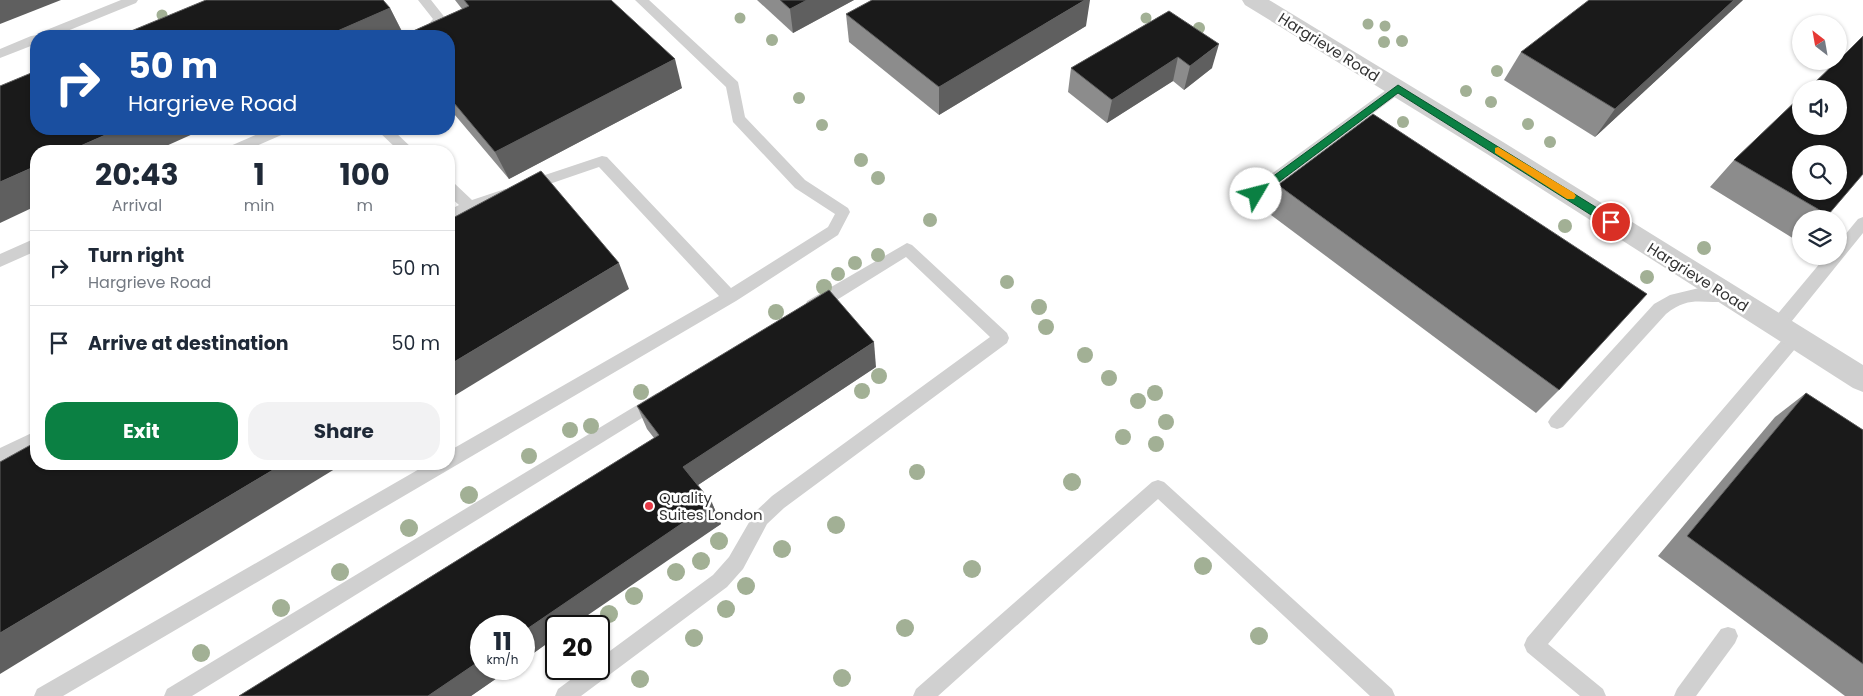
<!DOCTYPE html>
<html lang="en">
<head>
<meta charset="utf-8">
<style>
	:root { --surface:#fff; --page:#f2f2f3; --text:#1f2937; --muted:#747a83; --line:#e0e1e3; --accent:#0b8043 }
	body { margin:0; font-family:Poppins,sans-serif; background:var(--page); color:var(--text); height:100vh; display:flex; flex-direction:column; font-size:19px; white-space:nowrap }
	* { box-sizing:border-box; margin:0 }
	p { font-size:16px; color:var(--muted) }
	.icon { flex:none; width:28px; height:28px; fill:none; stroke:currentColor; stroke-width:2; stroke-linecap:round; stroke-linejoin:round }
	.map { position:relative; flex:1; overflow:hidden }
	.panel { position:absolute; left:30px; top:145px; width:425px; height:325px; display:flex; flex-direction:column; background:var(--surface); border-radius:20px; box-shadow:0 1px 4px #0004 }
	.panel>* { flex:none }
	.hud { position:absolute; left:30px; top:30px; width:425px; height:105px; border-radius:20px; box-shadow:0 1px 4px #0004; background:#1a4fa0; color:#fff; overflow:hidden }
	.needle { width:32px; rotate:329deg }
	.fabs { position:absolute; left:1792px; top:15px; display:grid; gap:10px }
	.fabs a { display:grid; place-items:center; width:55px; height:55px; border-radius:50%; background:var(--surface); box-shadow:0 1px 4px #0004; font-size:25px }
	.speed { position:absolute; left:470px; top:615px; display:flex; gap:10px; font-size:25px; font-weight:700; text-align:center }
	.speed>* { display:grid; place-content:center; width:65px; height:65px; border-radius:50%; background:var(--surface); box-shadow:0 1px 4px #0004; line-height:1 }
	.speed small { font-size:12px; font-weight:400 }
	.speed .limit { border:2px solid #111; border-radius:8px; background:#fff; color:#111 }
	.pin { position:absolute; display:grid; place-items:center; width:42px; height:42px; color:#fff; margin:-21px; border:2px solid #fff; border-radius:50%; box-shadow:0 1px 5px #0007 }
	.me { position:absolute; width:55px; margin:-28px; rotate:53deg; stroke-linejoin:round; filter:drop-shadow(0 0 4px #0008) }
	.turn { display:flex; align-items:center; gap:18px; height:105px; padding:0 15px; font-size:22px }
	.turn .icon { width:65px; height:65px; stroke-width:2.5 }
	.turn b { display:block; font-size:35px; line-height:42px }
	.eta { display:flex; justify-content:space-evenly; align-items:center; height:85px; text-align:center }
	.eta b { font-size:30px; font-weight:700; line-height:35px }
	.action { display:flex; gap:10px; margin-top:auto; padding:10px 15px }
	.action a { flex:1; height:58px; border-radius:20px; background:var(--accent); color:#fff; font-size:20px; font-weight:700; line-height:58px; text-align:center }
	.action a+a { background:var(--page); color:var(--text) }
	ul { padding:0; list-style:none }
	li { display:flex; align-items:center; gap:15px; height:75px; padding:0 15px; border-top:1px solid var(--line) }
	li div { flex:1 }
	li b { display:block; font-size:19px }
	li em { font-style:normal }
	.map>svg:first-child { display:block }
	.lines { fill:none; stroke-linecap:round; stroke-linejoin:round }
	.service { fill:#d0d0d0; fill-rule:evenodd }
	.minor { fill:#d0d0d0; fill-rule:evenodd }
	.tree { fill:#a2b095 }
	.wall { fill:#8c8c8c }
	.shaded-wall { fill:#5f5f5f }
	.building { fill:#1a1a1a; stroke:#5f5f5f; fill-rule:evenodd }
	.route { fill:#0b8043; stroke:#07532c }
	.slow { fill:#f59e0b }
	.poi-dot { fill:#e63946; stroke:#fff; stroke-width:2 }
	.labels { text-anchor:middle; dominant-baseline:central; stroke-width:5; stroke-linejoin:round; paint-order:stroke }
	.street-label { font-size:15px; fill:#333; stroke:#fff }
	.poi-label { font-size:15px; fill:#333; stroke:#fff; text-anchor:start }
</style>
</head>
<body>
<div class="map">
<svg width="1863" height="696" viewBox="0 0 1863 696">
	<rect width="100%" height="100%" fill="#fff"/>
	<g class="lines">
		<g class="service">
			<polygon points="121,0 138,0 136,3 55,36 36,36 36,44 0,58 0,49 31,36 38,35 39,33"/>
			<polygon points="418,0 431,0 446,19 431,36 418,36 433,19"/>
			<polygon points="635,0 649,0 738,82 745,117 805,180 848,208 850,212 838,235 736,301 63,696 34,696 37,689 428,464 449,464 449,451 719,296 599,167 529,191 524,190 522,186 524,182 602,156 607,157 731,288 828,227 835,214 795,188 733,122 726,87"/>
			<polygon points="1398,83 1403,85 1405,88 1403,91 1261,197 1256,198 1251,197 1249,193 1251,189 1393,85"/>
			<polygon points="269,129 288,129 286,133 245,151 226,151 228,147"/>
			<polygon points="376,129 392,129 415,151 399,151"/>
			<polygon points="449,182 454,183 472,200 505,189 510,190 512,194 510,198 474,210 449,223 449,210 459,205 449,196"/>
			<polygon points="1863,217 1863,233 1783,332 1777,334 1771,332 1769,327 1771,322 1826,256 1839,256 1839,242 1858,219"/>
			<polygon points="36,238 36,251 0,267 0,254"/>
			<polygon points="907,243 912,245 1007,333 1009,338 1007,343 784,508 767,524 743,569 727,587 581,696 555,696 558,689 585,669 599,669 599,659 713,575 729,557 755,512 772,496 990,337 906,257 819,311 813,312 807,311 805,306 807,301"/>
			<path d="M1699,288l33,3 2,4 -2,4c-26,9 -38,-7 -66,15l-103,113 -6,2 -6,-2 -3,-5 3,-5 103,-113 16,-9z"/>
			<polygon points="1794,331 1800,333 1802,338 1800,343 1548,644 1603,689 1606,696 1580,696 1527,652 1524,645 1527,638 1788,333"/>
			<polygon points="657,393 663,395 665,400 663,405 192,696 164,696 167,689"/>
			<polygon points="36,431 36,446 0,465 0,448"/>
			<polygon points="1158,480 1164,482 1392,689 1395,696 1370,696 1158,499 938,696 913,696 916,689 1152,482"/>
			<polygon points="1728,627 1735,629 1738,636 1735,643 1696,696 1674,696 1677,689 1721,629"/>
		</g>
		<polygon class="minor" points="1242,0 1269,0 1503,142 1863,365 1863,392 1853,388 1487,154 1245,5"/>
	</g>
	<g class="tree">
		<circle cx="162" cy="15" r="5.5"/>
		<circle cx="740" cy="18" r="5.5"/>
		<circle cx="1146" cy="18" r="5.5"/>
		<circle cx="1368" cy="24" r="5.5"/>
		<circle cx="1385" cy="26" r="5.5"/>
		<circle cx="1199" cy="28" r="6"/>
		<circle cx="772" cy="40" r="6"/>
		<circle cx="1402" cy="41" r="6"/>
		<circle cx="1384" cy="42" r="6"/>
		<circle cx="1497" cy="71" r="6"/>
		<circle cx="1466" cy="91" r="6"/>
		<circle cx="799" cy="98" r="6"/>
		<circle cx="1491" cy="102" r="6"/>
		<circle cx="1403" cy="122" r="6"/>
		<circle cx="1528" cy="124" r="6"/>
		<circle cx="822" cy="125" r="6"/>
		<circle cx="1550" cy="142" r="6"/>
		<circle cx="861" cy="160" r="7"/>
		<circle cx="878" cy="178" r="7"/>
		<circle cx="930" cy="220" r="7"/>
		<circle cx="1565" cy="226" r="7"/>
		<circle cx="1704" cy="248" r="7"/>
		<circle cx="878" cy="255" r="7"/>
		<circle cx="855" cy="263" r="7"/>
		<circle cx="838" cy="274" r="7"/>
		<circle cx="1647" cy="277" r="7"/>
		<circle cx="1007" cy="282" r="7"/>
		<circle cx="824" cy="287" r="8"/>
		<circle cx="1039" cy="307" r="8"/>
		<circle cx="776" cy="312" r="8"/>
		<circle cx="1046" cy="327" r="8"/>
		<circle cx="1085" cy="355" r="8"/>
		<circle cx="879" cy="376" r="8"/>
		<circle cx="1109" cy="378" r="8"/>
		<circle cx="862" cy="391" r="8"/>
		<circle cx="641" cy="392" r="8"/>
		<circle cx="1155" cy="393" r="8"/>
		<circle cx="1138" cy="401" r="8"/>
		<circle cx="1166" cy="422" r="8"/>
		<circle cx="591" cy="426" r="8"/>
		<circle cx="570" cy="430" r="8"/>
		<circle cx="1123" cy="437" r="8"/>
		<circle cx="1156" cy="444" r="8"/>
		<circle cx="529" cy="456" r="8"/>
		<circle cx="917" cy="472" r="8"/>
		<circle cx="1072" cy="482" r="9"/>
		<circle cx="469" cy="495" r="9"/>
		<circle cx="836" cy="525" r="9"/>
		<circle cx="409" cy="528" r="9"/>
		<circle cx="719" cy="541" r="9"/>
		<circle cx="782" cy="549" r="9"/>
		<circle cx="701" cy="561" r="9"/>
		<circle cx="1203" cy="566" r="9"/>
		<circle cx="972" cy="569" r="9"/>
		<circle cx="340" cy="572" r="9"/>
		<circle cx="676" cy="572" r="9"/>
		<circle cx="746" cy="586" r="9"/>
		<circle cx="634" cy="596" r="9"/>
		<circle cx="281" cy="608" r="9"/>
		<circle cx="726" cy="609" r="9"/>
		<circle cx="609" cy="614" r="9"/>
		<circle cx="905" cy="628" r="9"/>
		<circle cx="1259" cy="636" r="9"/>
		<circle cx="694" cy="638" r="9"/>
		<circle cx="201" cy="653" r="9"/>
		<circle cx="842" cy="678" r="9"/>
		<circle cx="640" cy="679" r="9"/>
	</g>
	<g class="wall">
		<polygon points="455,0 611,0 682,88 509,179 449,108 449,36 119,36 390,8 404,35 462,9"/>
		<polygon points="757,0 854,0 793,33"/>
		<polygon points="1743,0 1595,137 1504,80 1521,52"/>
		<polygon points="1169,11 1212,68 1184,90 1173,81 1107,123 1068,92 1071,68"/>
		<polygon points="846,14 1086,26 939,115 849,42"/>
		<polygon points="1734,160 1828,215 1824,219 1801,219 1801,240 1799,242 1710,187"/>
		<polygon points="1278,185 1559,390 1536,413 1267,212"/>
		<polygon points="876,367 698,485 712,503 721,524 556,626 556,637 524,660 481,669 510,669 471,696 239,696 654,438 647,429 637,406"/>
		<polygon points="1806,393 1863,430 1863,696 1845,696 1658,556 1775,417"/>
	</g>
	<g class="shaded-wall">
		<polygon points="0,0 61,0 0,24"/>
		<polygon points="807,0 854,0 793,33 790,9"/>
		<polygon points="1085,0 1090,0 1086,26 939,115 939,87"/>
		<polygon points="1734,0 1743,0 1595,137 1615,109"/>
		<polygon points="390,8 404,36 326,36"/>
		<polygon points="1219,44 1212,68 1184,90 1190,66"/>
		<polygon points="1178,57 1173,81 1107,123 1112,100"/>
		<polygon points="675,59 682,88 509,179 495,152"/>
		<polygon points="119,129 204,129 155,151 69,151"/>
		<polygon points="36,166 36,206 0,223 0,182"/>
		<polygon points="619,263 629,289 449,399 449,365"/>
		<polygon points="874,342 876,367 692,489 683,467"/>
		<polygon points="283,464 343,464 0,674 0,633"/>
		<polygon points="712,503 721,524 572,626 556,626 556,637 524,660 524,631"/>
		<polygon points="481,660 481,669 510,669 471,696 428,696"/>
	</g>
	<g class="building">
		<polygon points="206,0 383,0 390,8 326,36 119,36"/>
		<polygon points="464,0 611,0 675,59 495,152 449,97 449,36 402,36 469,6"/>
		<polygon points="780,0 807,0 790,9"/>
		<polygon points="872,0 1085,0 939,87 846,14"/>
		<polygon points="1589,0 1734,0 1615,109 1521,52"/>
		<polygon points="1169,11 1219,44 1190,66 1178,57 1112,100 1071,68"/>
		<path d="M1863,36v138l-35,41 -94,-55 67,-64v30h38v-37h-31l29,-28h2v-1zM1801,154h38v37h-38z"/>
		<polygon points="36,71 36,129 119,129 69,151 36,151 36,166 0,182 0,86"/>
		<polygon points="1373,114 1647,294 1559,390 1278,185"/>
		<polygon points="541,171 619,263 449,365 449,220"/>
		<polygon points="829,290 874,342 683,467 712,503 524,631 524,626 481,626 481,660 428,696 239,696 659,435 637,406"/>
		<polygon points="1806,393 1863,430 1863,664 1687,536"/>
		<polygon points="36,442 36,464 283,464 0,633 0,462"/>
	</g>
	<polygon class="route" points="1398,85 1615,219 1616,222 1615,225 1607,225 1398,93 1260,196 1253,196 1253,191"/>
	<polygon class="slow" points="1498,147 1574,193 1576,196 1574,199 1567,199 1495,153 1495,148"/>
	<circle class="poi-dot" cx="649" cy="506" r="5"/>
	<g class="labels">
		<g class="street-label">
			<text transform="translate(1329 47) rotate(32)">Hargrieve Road</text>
			<text transform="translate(1698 277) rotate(32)">Hargrieve Road</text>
		</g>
		<g class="poi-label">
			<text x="659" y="497">Quality<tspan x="659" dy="17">Suites London</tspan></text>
		</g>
	</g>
</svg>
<div class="fabs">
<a><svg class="needle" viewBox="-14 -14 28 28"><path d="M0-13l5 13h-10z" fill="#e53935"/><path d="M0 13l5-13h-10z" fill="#747a83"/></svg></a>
<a><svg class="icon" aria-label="sound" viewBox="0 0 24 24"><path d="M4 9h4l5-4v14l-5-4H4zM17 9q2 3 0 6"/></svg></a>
<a><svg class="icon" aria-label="search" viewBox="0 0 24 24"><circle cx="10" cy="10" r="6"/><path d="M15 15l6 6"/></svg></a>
<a><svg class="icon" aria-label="layers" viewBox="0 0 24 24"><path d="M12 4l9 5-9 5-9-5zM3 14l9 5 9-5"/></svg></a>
</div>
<div class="speed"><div>11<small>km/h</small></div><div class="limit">20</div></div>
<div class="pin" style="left:1611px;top:222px;background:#d93025"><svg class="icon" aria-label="arrive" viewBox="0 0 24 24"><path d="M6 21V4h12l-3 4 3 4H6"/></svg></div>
<svg class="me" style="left:1256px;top:194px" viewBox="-20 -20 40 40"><circle r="19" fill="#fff"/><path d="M0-13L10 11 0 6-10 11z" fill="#0b8043"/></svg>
<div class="hud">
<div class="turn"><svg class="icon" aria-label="right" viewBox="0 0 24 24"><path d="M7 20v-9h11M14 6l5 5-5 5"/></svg><div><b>50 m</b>Hargrieve Road</div></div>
</div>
<section class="panel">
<div class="eta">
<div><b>20:43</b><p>Arrival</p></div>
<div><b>1</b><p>min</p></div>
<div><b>100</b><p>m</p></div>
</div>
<ul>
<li><svg class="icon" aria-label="right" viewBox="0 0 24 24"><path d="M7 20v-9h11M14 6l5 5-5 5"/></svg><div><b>Turn right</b><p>Hargrieve Road</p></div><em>50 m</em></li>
<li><svg class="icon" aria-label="arrive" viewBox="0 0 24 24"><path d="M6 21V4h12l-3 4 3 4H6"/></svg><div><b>Arrive at destination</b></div><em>50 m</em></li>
</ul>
<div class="action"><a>Exit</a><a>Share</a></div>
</section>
</div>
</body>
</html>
